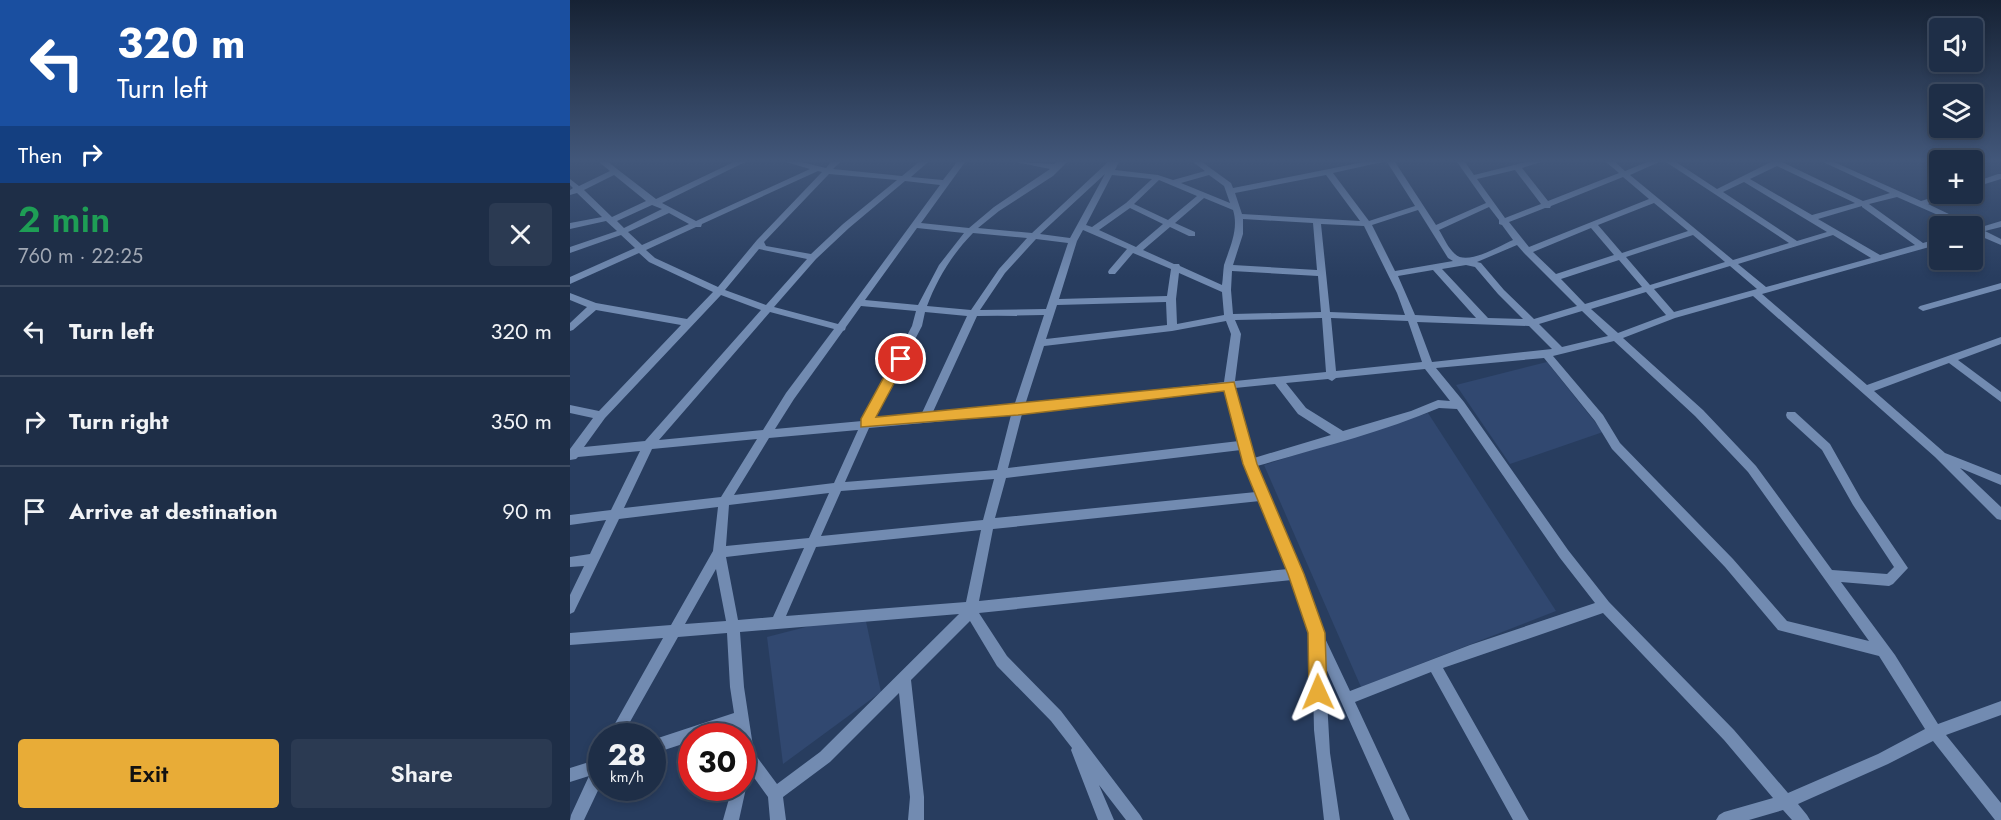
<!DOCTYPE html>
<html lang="en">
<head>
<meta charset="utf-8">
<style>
	:root { --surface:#1e2e47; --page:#2b3a52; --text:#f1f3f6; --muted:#a1a8b4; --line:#3c4a60; --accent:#e8ac37 }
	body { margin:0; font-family:Jost,sans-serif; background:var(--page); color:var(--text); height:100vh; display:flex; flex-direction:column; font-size:22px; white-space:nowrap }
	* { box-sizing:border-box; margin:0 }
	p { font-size:20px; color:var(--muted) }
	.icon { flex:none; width:33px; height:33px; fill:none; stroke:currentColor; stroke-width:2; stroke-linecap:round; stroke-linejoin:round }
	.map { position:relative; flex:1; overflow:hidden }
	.details { display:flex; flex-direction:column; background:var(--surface); width:570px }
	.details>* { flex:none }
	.top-card { background:#1a4fa0; color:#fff; overflow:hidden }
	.controls { position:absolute; left:1359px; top:18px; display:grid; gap:12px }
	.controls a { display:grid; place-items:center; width:54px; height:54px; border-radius:6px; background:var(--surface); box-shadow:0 3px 9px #0003,0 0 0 2px var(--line); font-size:30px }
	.speed { position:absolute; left:18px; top:723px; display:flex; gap:12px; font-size:30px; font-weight:700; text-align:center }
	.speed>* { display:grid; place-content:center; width:78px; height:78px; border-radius:50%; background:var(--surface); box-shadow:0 3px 9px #0003,0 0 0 2px var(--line); line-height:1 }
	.speed small { font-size:15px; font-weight:400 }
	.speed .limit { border:9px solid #d22; background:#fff; color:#111 }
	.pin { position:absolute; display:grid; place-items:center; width:51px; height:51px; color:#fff; margin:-26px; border:3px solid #fff; border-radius:50%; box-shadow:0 2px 6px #0007 }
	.me { position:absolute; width:66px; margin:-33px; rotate:359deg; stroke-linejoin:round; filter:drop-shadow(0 0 4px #0008) }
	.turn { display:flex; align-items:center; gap:21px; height:126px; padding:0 18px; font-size:27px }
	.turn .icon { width:78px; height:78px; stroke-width:2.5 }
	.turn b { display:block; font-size:42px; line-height:51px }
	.then { display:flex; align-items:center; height:57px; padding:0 18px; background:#0003; gap:12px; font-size:22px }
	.round { display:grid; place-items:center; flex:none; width:63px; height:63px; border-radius:6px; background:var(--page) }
	.head { display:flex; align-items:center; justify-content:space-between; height:102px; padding:0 18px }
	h1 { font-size:36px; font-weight:600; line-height:45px; color:#1e9e55 }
	.cta { display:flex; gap:12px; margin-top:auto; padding:12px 18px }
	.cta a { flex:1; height:69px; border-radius:6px; background:var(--accent); color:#111; font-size:24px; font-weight:600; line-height:69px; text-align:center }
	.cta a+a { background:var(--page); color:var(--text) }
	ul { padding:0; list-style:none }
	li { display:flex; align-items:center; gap:18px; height:90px; padding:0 18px; border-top:2px solid var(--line) }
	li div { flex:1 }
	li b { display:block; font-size:22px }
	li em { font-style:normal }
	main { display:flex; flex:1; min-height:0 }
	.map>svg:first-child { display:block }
	.built { fill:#314870 }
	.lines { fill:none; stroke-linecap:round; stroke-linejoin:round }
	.minor { fill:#728bb1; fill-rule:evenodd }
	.route { fill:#e8ac37; stroke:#977024; stroke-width:1.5 }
</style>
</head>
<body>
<main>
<section class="details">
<div class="top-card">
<div class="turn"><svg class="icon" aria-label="left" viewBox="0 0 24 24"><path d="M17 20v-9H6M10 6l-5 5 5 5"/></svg><div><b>320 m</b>Turn left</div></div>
<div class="then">Then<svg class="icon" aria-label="right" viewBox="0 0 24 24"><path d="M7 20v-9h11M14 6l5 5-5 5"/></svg></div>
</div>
<div class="head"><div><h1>2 min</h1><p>760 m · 22:25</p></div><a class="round"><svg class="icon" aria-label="close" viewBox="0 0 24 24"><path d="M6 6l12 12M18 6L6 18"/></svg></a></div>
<ul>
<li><svg class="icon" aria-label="left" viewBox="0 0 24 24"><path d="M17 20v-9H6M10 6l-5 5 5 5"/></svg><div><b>Turn left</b></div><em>320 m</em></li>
<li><svg class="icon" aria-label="right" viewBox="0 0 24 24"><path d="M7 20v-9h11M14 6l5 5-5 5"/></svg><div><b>Turn right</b></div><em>350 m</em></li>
<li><svg class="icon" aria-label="arrive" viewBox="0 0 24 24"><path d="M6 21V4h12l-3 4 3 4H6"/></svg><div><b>Arrive at destination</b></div><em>90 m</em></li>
</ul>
<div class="cta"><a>Exit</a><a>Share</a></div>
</section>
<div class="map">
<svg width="1431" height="820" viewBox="0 0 1431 820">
	<rect width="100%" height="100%" fill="#283d5f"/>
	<g class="built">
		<polygon points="977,362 1033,432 940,464 886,385"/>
		<polygon points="858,413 986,611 791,687 694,465"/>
		<polygon points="294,612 311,692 213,764 197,637"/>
	</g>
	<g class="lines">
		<g class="minor">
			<path d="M29,162h9l48,37 78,-37h11l-83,41 34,18 114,-52 -24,-7h15l25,6 5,-6h9l-7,7 69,7 17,-14h9l-17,15 32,3 14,-18h8l-44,61 48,5 25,-21 56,-38 -34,-7 38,2 3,-2h10l-14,14 -54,35 -21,17 54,5 76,-71h11l-4,8 43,5 15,5 32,-9 -12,-9h9l29,21 2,5 131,-26h18l-49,11 36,48 46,-15 -28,-44h8l41,63 50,-22 -29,-41h8l9,13 52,-13h15l-19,6 26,33 71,-28 -13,-11h9l10,9 22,-9h12l-29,13 103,85 56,-17 -123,-81h10l41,27 54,-27h11l81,39 27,-8 -67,-31h11l87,39 23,-7h11l-1,2 -26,8 50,24 23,-7v6l-16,4 16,8v6l-28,-12 -1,-7h-9l-66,-29 -28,7 54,39 17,-5v6l-178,50 105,91 134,-48v7l-43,16 43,32v10l-52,-39 -75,28 71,62 56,22v10l-41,-17 41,39v13l-4,-1 -62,-62 -182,-161 -78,22 -52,20 80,72 53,56 76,104 55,4 7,-7 -41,-62 -31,-55 -35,-32 -1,-3 1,-3h8l35,32 31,55 47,69 -15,16 -4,2 -48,-4 54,73 43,69 63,-23v14l-55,20 55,68v17h-6l-62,-79 -45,23 -90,40 9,11 3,5h-18l-9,-10 -34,10h-33l3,-5 5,-3 49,-14 -49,-58 -121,-127 -160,55 86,152h-16l-82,-148 -76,30 55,118h-16l-69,-154 5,87 10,67h-16l-10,-90 -2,-92 -20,-58 -313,33 28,43 54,55 79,104 3,5h-17l-27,-35 15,35h-16l-27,-70 1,-2 -21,-27 -54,-55 -27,-45 -59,59 13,117v23h-16l2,-23 -11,-104 -69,69 -47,35 3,23h-16l-2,-23 -18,-25 -3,7 -5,2v-45h-5l-1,-10 -31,10h-13v5l-40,13v-14l82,-27 -4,-26 -3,-54 -49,4 -56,99h-14l55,-98 -93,7v-12l101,-8 42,-74 5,-44 -99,12 -45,93 -4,2v-19l14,-29 -14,1v-10l20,-3 16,-34 -36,5v-10l41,-5 29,-59 -62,6 -2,2 -6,1v-11l23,-31 -23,-5v-8l29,6 82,-86 -85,-15 -23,20 -3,1v-8l17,-16 -17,-7v-7l26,10 91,16 26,-27 -64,-30 -10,-9 -69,31v-7l65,-29 -14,-13 -51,18v-6l47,-16 -11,-10 -36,8v-6l32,-6 -25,-24 -7,2v-5l3,-2 -3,-3v-6l9,7 31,-15zM1207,166l78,37 -43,12 -62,-36zM945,170l26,34 -36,14 -28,-39zM248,171l4,1 -65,68 -39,47 -63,-29 -9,-8 50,-23h5l1,-3zM259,174l68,6 -54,44 -32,30 -45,-8 -2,-4zM535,174l-35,64 -30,-4zM44,175l32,26 -34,16 -28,-27zM542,175l40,4 -26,24 -34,24 -6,-2zM639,175l15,11 6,17 -49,-20zM756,175l34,46 -118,-7 -7,-21zM1053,177l26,22 -120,48 -20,-25 36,-14h5l1,-2zM589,180l38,16 -29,24 -34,-16zM335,181l35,4 -102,139 -64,-17 42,-48 33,-31zM1174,182l83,50 -30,9 -74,-49zM634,198l29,12c6,19 -3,37 -9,55 -1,7 -1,13 -2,20l-42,-19 -1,-2h-5l-31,-14 27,-23 19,9h6v-4l-20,-9zM1084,203l34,28 -66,22 -24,-28zM82,205l10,4 -38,19 -7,-7zM1292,206v1l53,38 -35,10 -62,-36zM919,207l10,13v4l3,1 11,15c-14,6 -46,26 -58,14 -7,-6 -11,-16 -16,-24zM560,208l33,16 -27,23 -37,-17zM848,210l30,48 5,3 -58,10 -23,-46zM99,213l20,11 -47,21 -14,-13zM673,219l70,4 4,47 -84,-5 10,-31zM751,224l43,2 33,67 8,22 -75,-3zM347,228l47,5 -25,32 -21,40 -53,-5zM1021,228l23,27 -58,19 -23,-22zM513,230l44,19 -18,21 -1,2 1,2h6l18,-21 38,16 -4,27 -108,3 18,-58zM403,233l54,5 -28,31 -28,41 -44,-4c10,-27 26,-53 46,-73zM1123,235l32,27 -75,23 -24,-28zM1263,235l38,23 -105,29 -28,-23zM466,239l32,4 -22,66 -66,1 25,-37zM947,245l7,8 53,53 -43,13 -30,-29 -23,-27 -4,-1zM189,249l48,10 -41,46 -41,-15zM1049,260l23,27 -57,17 -24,-25zM896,265l9,2 23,27 25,25 -35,-1 -46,-49zM1160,266l27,23 -83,23 -20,-23zM863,270l43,48 -61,-3 -17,-39zM662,271l86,5 3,36 -88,2 -2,-24zM609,273l43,19 2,23 -47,9 -1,-25zM1076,292l20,23 -48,18 -27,-24zM151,295l40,15 -116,131 -61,6 21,-29zM596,302l1,23 -121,14 11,-34zM291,306l55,5 -4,15 -50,95 -87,8 19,-30 49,-68 2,-1 1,-3zM1012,311l26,25 -46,11 -23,-23zM200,312l64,17 -48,64 -23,37 -104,10zM355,312l42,4 -46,99 -48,5 49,-94zM474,315l-30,91 -82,8 45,-98zM752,318l4,54 -91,9 6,-47 -6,-14zM761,318l77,3 14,41 -86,9zM656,321l5,13 -7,48 -199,23 19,-59 128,-15zM847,322l112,4 23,23 -120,13zM1044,341l81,75 53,56 121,169 -82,-20 -54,-62 -113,-116 -17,-28 -50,-59zM974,358l51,63 17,28 113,118 53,63 101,26 46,73 -47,25 -90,39 -54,-63 -125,-128 -41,-52 -104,-148 -28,-34zM855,369l25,32 -12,-1 -27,11 -68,20 -37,-23 -20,-25 42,-4 4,2 4,-3zM705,384l23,30 33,21 -77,23 -19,-70zM655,389l14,52 -231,27 14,-54zM869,408l18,1 103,149 35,45 -125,42 -120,46 -28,-59 -20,-58 -45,-108c61,-18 123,-33 182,-58zM441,415l-14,55 -152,12 24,-54zM288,430l-24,53 -100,12 35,-57zM187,439l-36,58 -97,11 28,-59zM671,450l3,14 12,28 -261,26 11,-40zM424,479l-11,41 -162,16 20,-45zM259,493l-20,45 -83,8 3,-41zM690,501l28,68 -309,32 14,-72zM411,530l-15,72 -180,14 30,-69zM234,548l-31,69 -35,3 -12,-63zM146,569l10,52 -41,3zM389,614l-139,138 -43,32 -23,-31 -10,-66 -4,-55z"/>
			<polygon points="1428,174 1431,174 1431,179 1402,188 1402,183"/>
			<polygon points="1431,283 1431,289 1353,311 1348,308 1350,306"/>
			<polygon points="32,758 32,782 14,820 0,820 1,815 19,776 0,782 0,768"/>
			<polygon points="172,782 176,788 169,820 153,820 162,788 172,788"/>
		</g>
	</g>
	<linearGradient id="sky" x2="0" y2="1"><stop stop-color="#162234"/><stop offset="0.58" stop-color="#42577a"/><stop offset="1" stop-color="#42577a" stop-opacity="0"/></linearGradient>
	<rect width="1431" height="277" fill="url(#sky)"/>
	<polygon class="route" points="331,354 337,359 306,417 664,382 687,464 734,574 755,633 757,692 754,698 748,700 742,698 739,692 738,633 718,574 673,464 654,391 448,415 291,427 291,419 326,355"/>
</svg>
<div class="controls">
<a><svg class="icon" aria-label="sound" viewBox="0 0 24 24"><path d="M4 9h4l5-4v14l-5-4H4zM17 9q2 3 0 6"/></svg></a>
<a><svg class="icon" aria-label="layers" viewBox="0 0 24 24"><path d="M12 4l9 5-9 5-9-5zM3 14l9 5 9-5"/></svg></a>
<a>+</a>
<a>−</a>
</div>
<div class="speed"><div>28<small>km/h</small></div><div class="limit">30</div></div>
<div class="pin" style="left:331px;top:359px;background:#d93025"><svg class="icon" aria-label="arrive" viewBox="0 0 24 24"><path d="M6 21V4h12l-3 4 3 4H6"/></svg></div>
<svg class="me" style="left:748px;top:692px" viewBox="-20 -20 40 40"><path d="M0-17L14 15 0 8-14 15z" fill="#e8ac37" stroke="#fff" stroke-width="4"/></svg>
</div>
</main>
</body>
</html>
